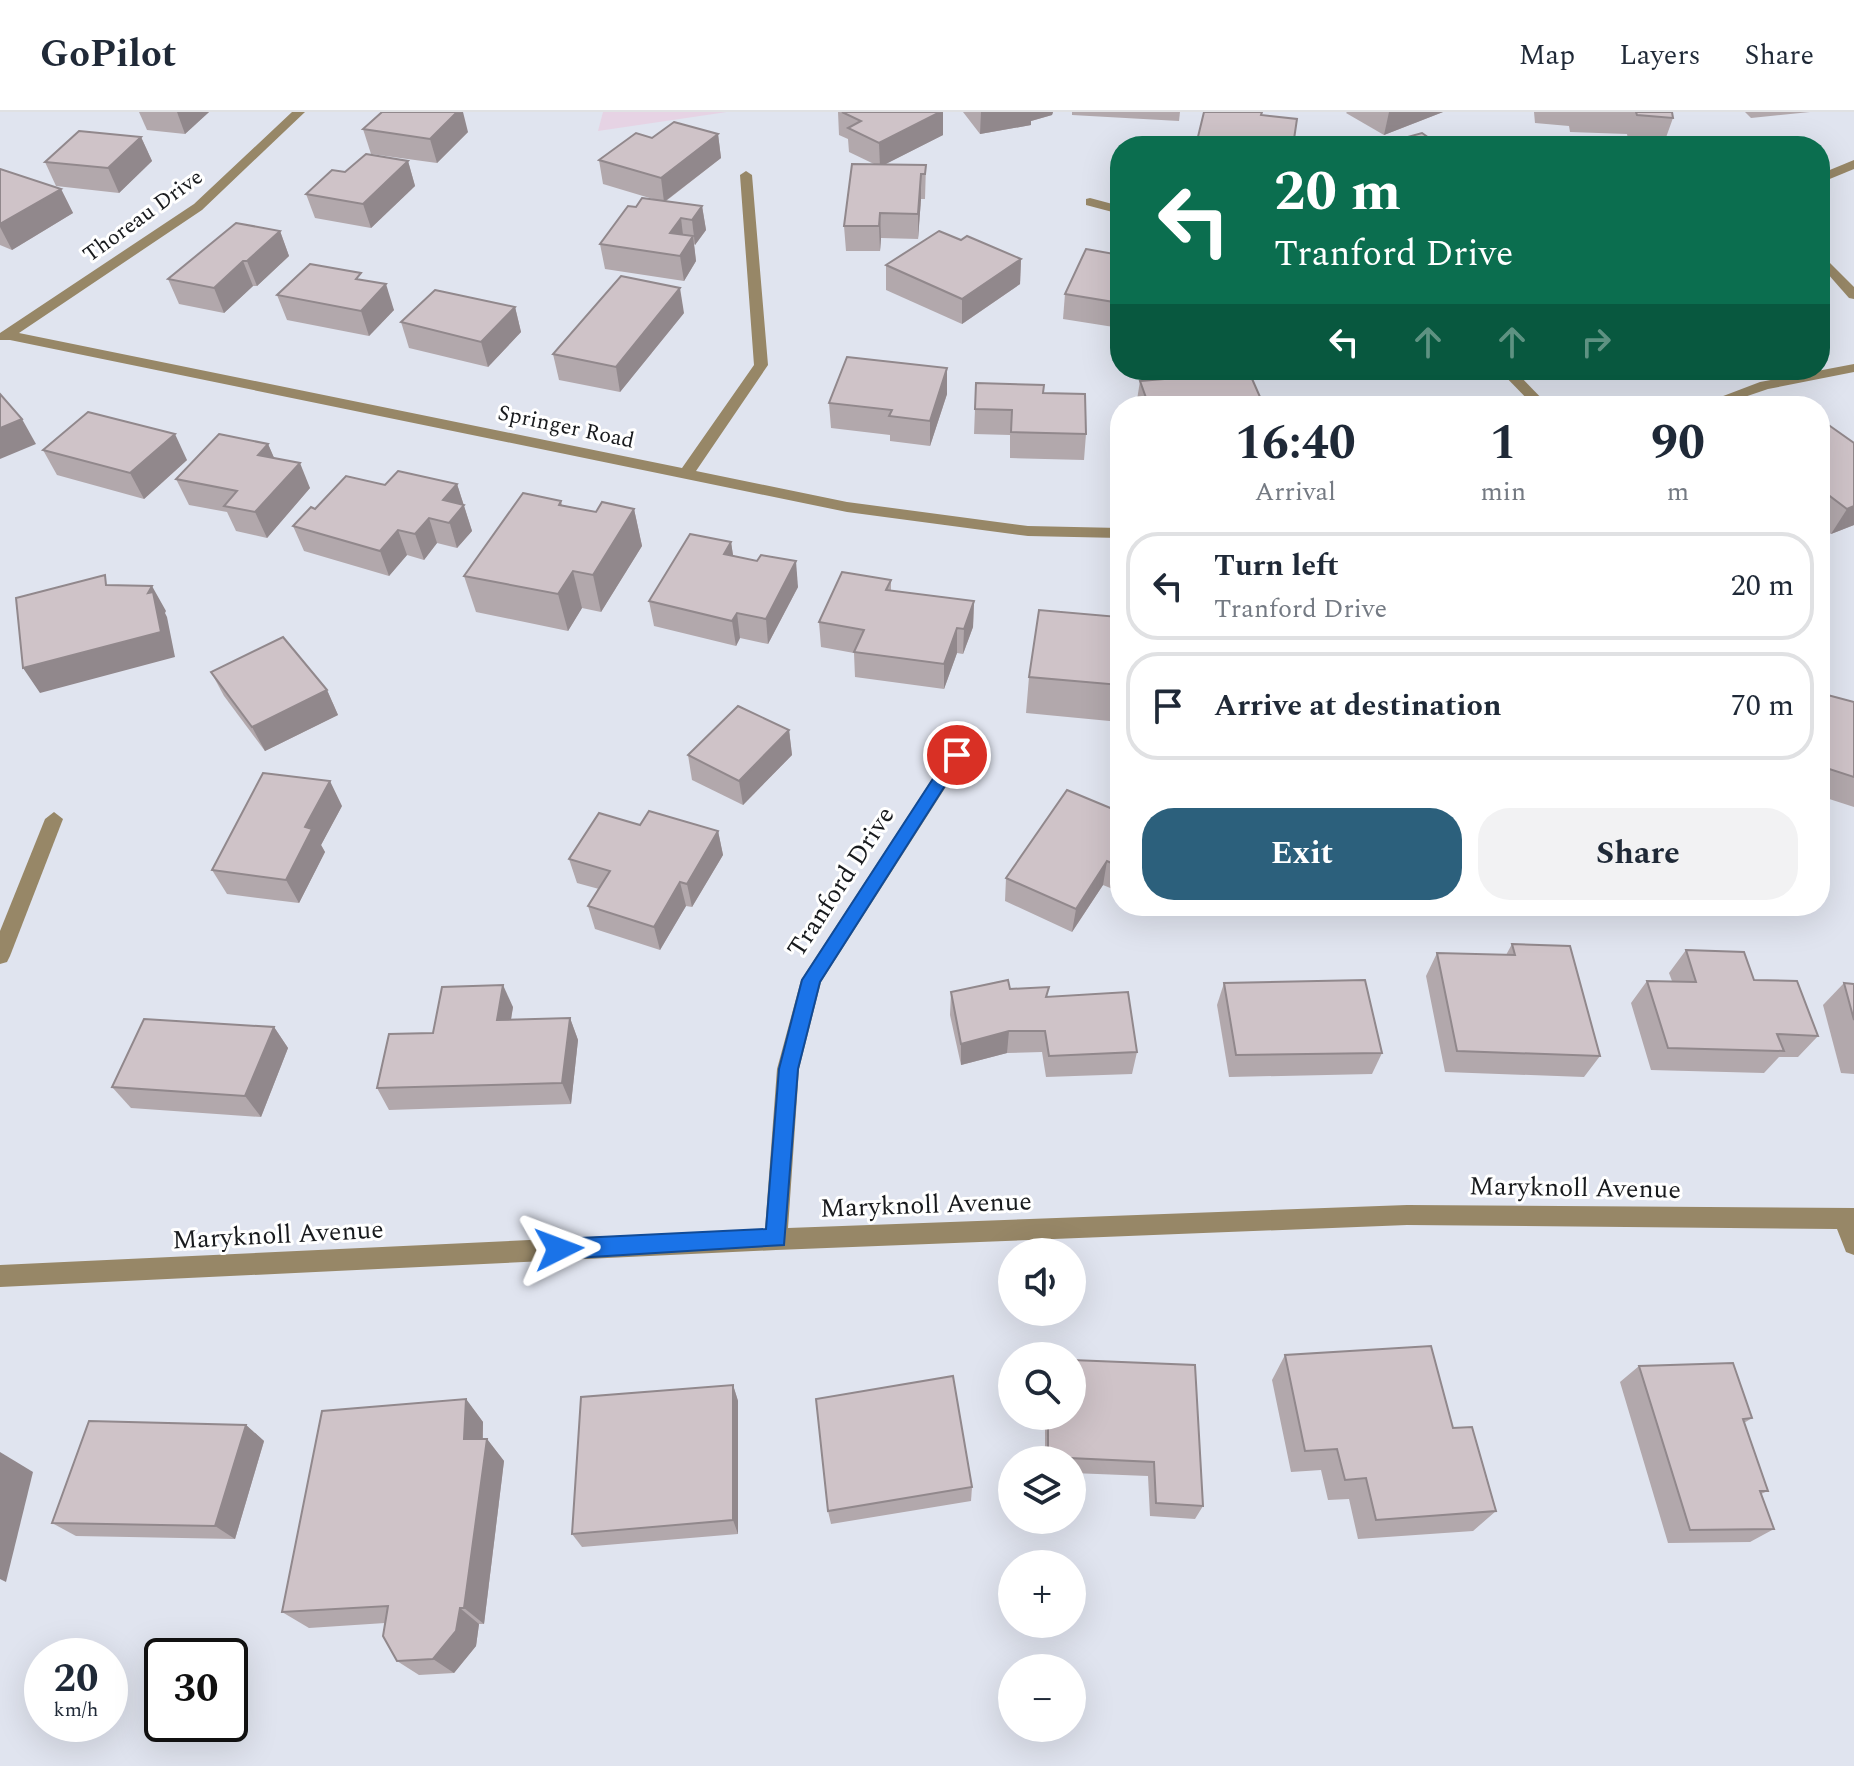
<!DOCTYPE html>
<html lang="en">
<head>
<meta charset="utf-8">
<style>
	:root { --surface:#fff; --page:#f2f2f3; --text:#1f2937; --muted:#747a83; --line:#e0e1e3; --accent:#2c607c }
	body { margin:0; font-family:Spectral,serif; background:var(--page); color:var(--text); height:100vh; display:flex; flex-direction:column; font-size:30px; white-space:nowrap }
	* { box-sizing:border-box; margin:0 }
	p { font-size:26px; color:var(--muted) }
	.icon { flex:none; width:44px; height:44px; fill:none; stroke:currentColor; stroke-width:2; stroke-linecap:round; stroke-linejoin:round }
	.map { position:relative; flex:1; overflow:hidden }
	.sheet { position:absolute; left:1110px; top:284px; width:720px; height:520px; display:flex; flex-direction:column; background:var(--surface); border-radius:32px; box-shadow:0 8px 32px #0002 }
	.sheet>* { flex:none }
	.guide { position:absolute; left:1110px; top:24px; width:720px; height:244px; border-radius:32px; box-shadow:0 8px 32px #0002; background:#0b6e4f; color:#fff; overflow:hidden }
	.buttons { position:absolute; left:998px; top:1126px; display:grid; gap:16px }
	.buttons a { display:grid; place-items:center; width:88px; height:88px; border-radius:50%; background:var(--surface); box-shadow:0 8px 32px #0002; font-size:40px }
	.speed { position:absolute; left:24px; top:1526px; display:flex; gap:16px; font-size:40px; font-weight:700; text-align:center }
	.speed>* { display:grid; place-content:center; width:104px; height:104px; border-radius:50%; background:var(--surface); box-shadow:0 8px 32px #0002; line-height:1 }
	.speed small { font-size:20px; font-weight:400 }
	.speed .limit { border:4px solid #111; border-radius:12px; background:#fff; color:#111 }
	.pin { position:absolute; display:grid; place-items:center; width:68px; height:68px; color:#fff; margin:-34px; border:4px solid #fff; border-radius:50%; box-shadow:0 2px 8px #0007 }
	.me { position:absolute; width:88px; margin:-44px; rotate:87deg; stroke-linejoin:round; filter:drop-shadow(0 0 6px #0008) }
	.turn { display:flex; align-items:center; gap:28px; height:168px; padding:0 32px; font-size:36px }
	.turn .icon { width:104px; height:104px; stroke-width:2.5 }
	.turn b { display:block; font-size:56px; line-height:68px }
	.lanes { display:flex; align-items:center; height:76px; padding:0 32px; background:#0003; justify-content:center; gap:40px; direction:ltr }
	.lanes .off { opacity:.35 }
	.eta { display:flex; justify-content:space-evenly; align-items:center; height:136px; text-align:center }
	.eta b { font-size:48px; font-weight:700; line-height:56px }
	.button { display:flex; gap:16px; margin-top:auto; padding:16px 32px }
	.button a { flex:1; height:92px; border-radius:32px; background:var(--accent); color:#fff; font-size:32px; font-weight:700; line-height:92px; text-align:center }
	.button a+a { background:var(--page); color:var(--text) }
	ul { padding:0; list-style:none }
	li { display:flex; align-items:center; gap:24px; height:108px; margin:0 16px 12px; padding:0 16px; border:4px solid var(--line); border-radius:32px }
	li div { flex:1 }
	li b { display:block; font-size:30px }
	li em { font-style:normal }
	header { display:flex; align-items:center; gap:48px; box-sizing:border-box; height:112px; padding:0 40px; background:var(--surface); border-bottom:2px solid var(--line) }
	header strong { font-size:38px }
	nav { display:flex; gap:44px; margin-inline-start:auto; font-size:28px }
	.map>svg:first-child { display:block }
	.education { fill:#e6d3e4 }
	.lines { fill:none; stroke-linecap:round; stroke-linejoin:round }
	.minor { fill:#978767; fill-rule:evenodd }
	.wall { fill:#b2a8ac }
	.shaded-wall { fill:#91888c }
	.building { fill:#cfc3c8; stroke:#91888c; stroke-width:2 }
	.route { fill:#1a73e8; stroke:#114b97; stroke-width:2 }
	.labels { text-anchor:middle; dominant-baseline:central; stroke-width:6; stroke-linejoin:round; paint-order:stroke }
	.far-street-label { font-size:22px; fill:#181a1d; stroke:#fff }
	.street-label { font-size:26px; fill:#181a1d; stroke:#fff }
</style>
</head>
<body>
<header>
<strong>GoPilot</strong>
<nav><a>Map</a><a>Layers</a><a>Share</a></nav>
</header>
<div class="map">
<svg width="1854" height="1654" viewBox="0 0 1854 1654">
	<rect width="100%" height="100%" fill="#e0e4ef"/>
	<polygon class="education" points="603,0 727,0 598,19"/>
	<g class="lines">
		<g class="minor">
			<polygon points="292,0 305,0 202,98 19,221 682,356 754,253 740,63 746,59 752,63 768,253 696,359 847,390 1028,414 1120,416 1120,426 1028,424 847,400 10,228 0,228 0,221 194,92"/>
			<polygon points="1854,48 1854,57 1820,71 1820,62"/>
			<polygon points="1090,86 1120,94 1120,102 1086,93 1086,87"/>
			<polygon points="1820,141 1854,175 1854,187 1849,186 1820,153"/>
			<polygon points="1854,252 1854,260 1768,277 1718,294 1697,294 1760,270"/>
			<polygon points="1499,258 1514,258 1549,294 1534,294"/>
			<polygon points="957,636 963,638 966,643 963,648 821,870 799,957 788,1116 1407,1093 1854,1096 1854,1143 1846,1140 1837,1117 1407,1113 776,1138 0,1175 0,1153 765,1117 777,957 801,868 951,638"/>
			<polygon points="54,700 63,707 10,844 7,850 0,852 0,819 45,707"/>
		</g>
	</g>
	<g class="wall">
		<polygon points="139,0 209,0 185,22 147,18"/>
		<polygon points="838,0 943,0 943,23 885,52 926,53 925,87 921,87 918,127 881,126 880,139 846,139 844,114 874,52 849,40 848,27 839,23"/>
		<polygon points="963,0 1053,0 1052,3 1031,9 1031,13 980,22"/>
		<polygon points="1072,0 1180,0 1179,9 1072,3"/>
		<polygon points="1347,0 1443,0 1384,23 1346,1"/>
		<polygon points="1534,0 1672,0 1673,6 1664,31 1628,27 1627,22 1570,20 1569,14 1535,11"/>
		<polygon points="1745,0 1810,0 1751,6"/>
		<polygon points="363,17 468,20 437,51 371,42"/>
		<polygon points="718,22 721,46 666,89 702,94 706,118 695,133 694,132 696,149 684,169 605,157 600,132 636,95 653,87 603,72 599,48"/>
		<polygon points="141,25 152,49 119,81 56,74 45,50"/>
		<polygon points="408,49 415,74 371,116 315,106 306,82 345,60"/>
		<polygon points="0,57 61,77 73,101 12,138 0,133"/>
		<polygon points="280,119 289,144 257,174 253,174 224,201 179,192 168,167"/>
		<polygon points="961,128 1021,147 1020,172 962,212 886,178 886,153"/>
		<polygon points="1120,143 1120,216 1063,207 1065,182"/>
		<polygon points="363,168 394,198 369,224 287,208 277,183"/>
		<polygon points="515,195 521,220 488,255 409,236 401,210"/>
		<polygon points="684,201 620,280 559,268 553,242"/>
		<polygon points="947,256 947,282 930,334 890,329 890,323 831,316 829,291"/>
		<polygon points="1288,258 1312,258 1306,264"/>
		<polygon points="1140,269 1264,294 1136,294"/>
		<polygon points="1043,281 1086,322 1084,348 1010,346 1010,323 974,322 975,297"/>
		<polygon points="1820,318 1854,413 1831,422 1820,414"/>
		<polygon points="268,332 274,346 310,376 267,426 236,419 227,400 189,393 176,367"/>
		<polygon points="43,338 187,348 144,387 57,363"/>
		<polygon points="457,372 472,419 457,436 437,431 424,448 407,443 389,464 304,439 293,414 315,397 385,373"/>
		<polygon points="561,389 562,393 596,400 634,397 642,434 601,500 582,496 568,519 476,500 464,464"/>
		<polygon points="731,430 733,444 798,475 768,532 740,526 736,534 654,514 649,489"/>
		<polygon points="891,468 891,479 974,489 973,515 963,542 957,541 944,577 855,565 854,541 821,535 819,510"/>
		<polygon points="1120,473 1120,610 1026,601 1029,565 1116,505"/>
		<polygon points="211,560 327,578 338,603 265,639 224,584"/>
		<polygon points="1820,581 1854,590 1854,695 1820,684"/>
		<polygon points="789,618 792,643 743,693 692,668 688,643"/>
		<polygon points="342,694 321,733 325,740 299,791 227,782 212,758"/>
		<polygon points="1120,700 1120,780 1103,773 1072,820 1005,789 1006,766"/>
		<polygon points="640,713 718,719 723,743 692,795 686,794 660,838 595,817 588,794 599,777 577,771 569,747"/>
		<polygon points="1512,832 1600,944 1584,965 1445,960 1426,864 1437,841 1506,843"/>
		<polygon points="1686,838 1754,868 1818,924 1798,945 1779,945 1764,961 1651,958 1631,891 1647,869 1672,869 1669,861"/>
		<polygon points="1224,871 1382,941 1372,962 1229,965 1217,893"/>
		<polygon points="1844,871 1854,872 1854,962 1841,961 1823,893"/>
		<polygon points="1010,877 1048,885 1137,940 1132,962 1046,965 1042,940 1007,941 961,953 950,903 951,880"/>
		<polygon points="513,895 511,908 570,906 578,928 571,992 389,998 377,976 433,921"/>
		<polygon points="274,915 288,936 261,1005 131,996 112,975"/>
		<polygon points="1285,1243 1453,1316 1496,1399 1473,1419 1358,1427 1349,1387 1328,1388 1321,1358 1291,1360 1272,1268"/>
		<polygon points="1072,1248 1203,1394 1195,1407 1150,1404 1148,1364 1072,1361 1072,1348 1045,1348 1045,1304 1072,1304"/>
		<polygon points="1639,1254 1752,1306 1744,1311 1768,1379 1761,1382 1774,1417 1750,1430 1668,1431 1620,1270"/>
		<polygon points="733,1273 738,1289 738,1422 582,1435 572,1422"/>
		<polygon points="466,1287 483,1310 483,1327 487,1327 504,1349 484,1512 479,1512 476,1534 454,1561 419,1563 397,1549 385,1511 309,1516 282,1500"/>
		<polygon points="246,1313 264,1329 235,1427 76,1424 52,1411"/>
		<polygon points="972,1375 971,1389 831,1412 828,1399"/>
	</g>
	<g class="shaded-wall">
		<polygon points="177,0 209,0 185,22"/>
		<polygon points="457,0 463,0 468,20 437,51 430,27"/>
		<polygon points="940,0 943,0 943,23 880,55 879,31"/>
		<polygon points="981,0 1053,0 1052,3 1031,9 1031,13 980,22"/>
		<polygon points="1389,0 1443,0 1384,23"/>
		<polygon points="718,22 721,46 664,90 661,66"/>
		<polygon points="141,25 152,49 119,81 108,56"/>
		<polygon points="408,49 415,74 371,116 363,92"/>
		<polygon points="921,62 921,87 918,127 918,102"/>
		<polygon points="61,77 73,101 12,138 0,115 0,112"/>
		<polygon points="702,94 706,118 695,133 692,108"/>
		<polygon points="880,101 881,126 880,139 879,114"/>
		<polygon points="681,106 684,131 670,121"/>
		<polygon points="280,119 289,144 257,174 247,149"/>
		<polygon points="693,124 696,149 684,169 680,144"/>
		<polygon points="1021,147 1020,172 962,212 962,187"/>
		<polygon points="243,149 253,174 224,201 214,176"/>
		<polygon points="386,172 394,198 369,224 361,199"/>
		<polygon points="680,176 684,201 620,280 616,255"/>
		<polygon points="515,195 521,220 488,255 481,230"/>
		<polygon points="947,256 947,282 930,334 930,309"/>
		<polygon points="22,307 36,332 0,347 0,316"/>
		<polygon points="175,322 187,348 144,387 130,361"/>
		<polygon points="268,332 279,357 258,343"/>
		<polygon points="300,351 310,376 267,426 255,400"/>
		<polygon points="457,372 472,419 457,436 443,388"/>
		<polygon points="1827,382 1820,393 1820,385"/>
		<polygon points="1854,394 1854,413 1831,422 1847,397"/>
		<polygon points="634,397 642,434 601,500 593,463"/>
		<polygon points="429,406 437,431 424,448 415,422"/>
		<polygon points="398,418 407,443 389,464 380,439"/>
		<polygon points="731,430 735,456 724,442"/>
		<polygon points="796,449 798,475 768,532 766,507"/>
		<polygon points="573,459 582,496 568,519 558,482"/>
		<polygon points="152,474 166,499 165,501 167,505 175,545 40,581 23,556 148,481"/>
		<polygon points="974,489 973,515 963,542 964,517"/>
		<polygon points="737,501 740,526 736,534 732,509"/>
		<polygon points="957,516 957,541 944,577 944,552"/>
		<polygon points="327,578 338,603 265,639 252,615"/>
		<polygon points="789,618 792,643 743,693 739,669"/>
		<polygon points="330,669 342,694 321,733 325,740 299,791 286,768 305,715"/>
		<polygon points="718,719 723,743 692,795 687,772"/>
		<polygon points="1107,749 1103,773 1072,820 1076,797"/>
		<polygon points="680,770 686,794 660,838 654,815"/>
		<polygon points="503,873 513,895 507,930 497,908"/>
		<polygon points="570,906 578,928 571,992 562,971"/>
		<polygon points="274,915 288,936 261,1005 245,984"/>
		<polygon points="1009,919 1007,941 961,953 961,932"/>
		<polygon points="733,1273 738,1289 738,1422 733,1408"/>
		<polygon points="466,1287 483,1310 482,1349 464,1327"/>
		<polygon points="246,1313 264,1329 235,1427 215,1414"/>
		<polygon points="487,1327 504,1349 484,1512 464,1496"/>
		<polygon points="0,1340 33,1360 6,1470 0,1467"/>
		<polygon points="460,1496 479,1512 476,1534 454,1561 433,1547"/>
	</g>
	<g class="building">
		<polygon points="382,0 457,0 430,27 363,17"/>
		<polygon points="842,0 940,0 879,31 848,16 861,9"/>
		<polygon points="1204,0 1262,0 1261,3 1297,7 1293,34 1196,33"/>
		<polygon points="1636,0 1672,0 1673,6 1637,3"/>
		<polygon points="674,10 718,22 661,66 599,48 636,21 652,26"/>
		<polygon points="79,19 141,25 108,56 45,50"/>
		<polygon points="1422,21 1439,33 1435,34 1375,34"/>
		<polygon points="366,42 408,49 363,92 306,82 332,58 345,60"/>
		<polygon points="852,52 926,53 925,62 921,62 918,102 880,101 879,114 844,114"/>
		<polygon points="0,57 61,77 0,112"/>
		<polygon points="642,86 702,94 692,108 681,106 670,121 693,124 680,144 600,132 628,94 636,95"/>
		<polygon points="236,111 280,119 247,149 243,149 214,176 168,167"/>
		<polygon points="939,119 961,128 967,124 1021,147 962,187 886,153"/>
		<polygon points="1086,137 1120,143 1120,191 1065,182"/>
		<polygon points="310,152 361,161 356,167 386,172 361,199 277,183"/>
		<polygon points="621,164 680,176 616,255 553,242"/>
		<polygon points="435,178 515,195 481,230 401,210"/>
		<polygon points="847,245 947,256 930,309 889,304 892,298 829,291"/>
		<polygon points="1249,260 1264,294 1149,294 1140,269"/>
		<polygon points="976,271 1044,273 1043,281 1085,282 1086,322 1011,320 1012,298 975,297"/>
		<polygon points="0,282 22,307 0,316"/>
		<polygon points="88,300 175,322 130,361 43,338"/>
		<polygon points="1830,314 1854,331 1854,394 1847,397 1827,382 1820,385 1820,318"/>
		<polygon points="219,322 268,332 258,343 300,351 255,400 224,394 237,379 176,367"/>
		<polygon points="398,359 457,372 443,388 464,393 449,411 429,406 415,422 398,418 380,439 293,414 311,395 315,397 346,364 385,373"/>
		<polygon points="523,381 561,389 559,393 596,400 602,390 634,397 593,463 573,459 558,482 464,464"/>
		<polygon points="690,422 731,430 724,442 757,449 761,443 796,449 766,507 737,501 732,509 649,489"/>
		<polygon points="842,460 891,468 886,478 974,489 964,517 957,516 944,552 854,540 864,518 819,510"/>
		<polygon points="105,463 106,473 152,474 148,481 153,480 161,520 23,556 16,486"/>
		<polygon points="1120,477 1120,573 1029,565 1039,498 1118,505"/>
		<polygon points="283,525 327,578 252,615 211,560"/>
		<polygon points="1820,581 1854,590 1854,665 1820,654"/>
		<polygon points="738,594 789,618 739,669 688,643"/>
		<polygon points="263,661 330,669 305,715 312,717 286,768 212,758"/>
		<polygon points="1067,678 1120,700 1120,755 1107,749 1076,797 1006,766"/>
		<polygon points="649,699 718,719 687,772 680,770 654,815 588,794 610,759 569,747 599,701 640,713"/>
		<polygon points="1512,832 1570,834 1600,944 1457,939 1437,841 1515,843"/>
		<polygon points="1686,838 1744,840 1754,868 1797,869 1818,924 1777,922 1784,939 1668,936 1647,869 1696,870"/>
		<polygon points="1008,868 1010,877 1049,875 1046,885 1128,880 1137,940 1049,944 1045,919 1009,919 961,932 951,880"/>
		<polygon points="1365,868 1382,941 1236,943 1224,871"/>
		<polygon points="1844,871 1854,872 1854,908"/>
		<polygon points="503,873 497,908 570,906 562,971 377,976 389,922 433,921 442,875"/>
		<polygon points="144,907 274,915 245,984 112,975"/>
		<polygon points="1431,1234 1453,1316 1472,1315 1496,1399 1376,1408 1366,1366 1345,1368 1337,1337 1305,1339 1285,1243"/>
		<polygon points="1072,1248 1195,1253 1203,1394 1156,1391 1154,1350 1048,1345 1048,1304 1072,1304"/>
		<polygon points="1733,1251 1752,1306 1743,1307 1768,1379 1760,1379 1774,1417 1690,1418 1639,1254"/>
		<polygon points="953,1264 972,1375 828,1399 816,1287"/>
		<polygon points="733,1273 733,1408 572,1422 581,1285"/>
		<polygon points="466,1287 464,1327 487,1327 464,1496 460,1496 456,1519 433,1547 397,1549 383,1524 388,1494 282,1500 322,1299"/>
		<polygon points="89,1309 246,1313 215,1414 52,1411"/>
	</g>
	<polygon class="route" points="957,637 965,643 962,647 820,870 798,957 784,1133 559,1147 552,1144 548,1137 552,1130 559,1127 766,1117 779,957 802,868 951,639"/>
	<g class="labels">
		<g class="far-street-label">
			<text transform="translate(143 104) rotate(-36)">Thoreau Drive</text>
			<text transform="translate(566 315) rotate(12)">Springer Road</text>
		</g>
		<g class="street-label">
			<text transform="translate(841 770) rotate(-57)">Tranford Drive</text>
			<text transform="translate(1575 1076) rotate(1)">Maryknoll Avenue</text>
			<text transform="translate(926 1093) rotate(-2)">Maryknoll Avenue</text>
			<text transform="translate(278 1123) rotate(-3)">Maryknoll Avenue</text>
		</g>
	</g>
</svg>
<div class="buttons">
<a><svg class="icon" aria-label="sound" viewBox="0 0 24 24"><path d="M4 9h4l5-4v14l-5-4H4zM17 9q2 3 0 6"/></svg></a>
<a><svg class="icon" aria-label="search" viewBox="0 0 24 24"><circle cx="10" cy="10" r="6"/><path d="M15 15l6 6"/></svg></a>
<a><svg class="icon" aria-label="layers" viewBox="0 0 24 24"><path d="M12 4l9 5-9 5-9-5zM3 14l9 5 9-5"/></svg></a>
<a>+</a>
<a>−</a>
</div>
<div class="speed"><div>20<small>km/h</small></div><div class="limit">30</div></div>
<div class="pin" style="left:957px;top:643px;background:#d93025"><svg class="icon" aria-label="arrive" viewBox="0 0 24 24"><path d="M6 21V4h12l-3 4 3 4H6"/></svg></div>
<svg class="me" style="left:559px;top:1137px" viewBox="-20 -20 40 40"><path d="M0-17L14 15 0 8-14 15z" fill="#1a73e8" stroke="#fff" stroke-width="4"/></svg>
<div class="guide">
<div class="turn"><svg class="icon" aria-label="left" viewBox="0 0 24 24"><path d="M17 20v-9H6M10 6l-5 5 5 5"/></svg><div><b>20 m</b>Tranford Drive</div></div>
<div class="lanes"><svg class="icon" aria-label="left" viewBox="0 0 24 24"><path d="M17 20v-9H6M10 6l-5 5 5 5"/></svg><svg class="icon off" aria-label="ahead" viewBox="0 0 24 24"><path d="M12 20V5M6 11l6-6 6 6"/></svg><svg class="icon off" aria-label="ahead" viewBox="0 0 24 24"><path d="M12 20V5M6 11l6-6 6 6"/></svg><svg class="icon off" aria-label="right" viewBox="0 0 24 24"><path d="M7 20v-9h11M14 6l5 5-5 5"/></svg></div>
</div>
<section class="sheet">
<div class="eta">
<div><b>16:40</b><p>Arrival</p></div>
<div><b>1</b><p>min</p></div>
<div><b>90</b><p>m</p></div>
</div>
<ul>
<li><svg class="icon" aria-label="left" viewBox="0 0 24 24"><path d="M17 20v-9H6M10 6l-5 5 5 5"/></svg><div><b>Turn left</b><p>Tranford Drive</p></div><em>20 m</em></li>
<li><svg class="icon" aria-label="arrive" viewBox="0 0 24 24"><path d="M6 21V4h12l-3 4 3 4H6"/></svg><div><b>Arrive at destination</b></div><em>70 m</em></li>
</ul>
<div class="button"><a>Exit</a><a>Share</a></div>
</section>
</div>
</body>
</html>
